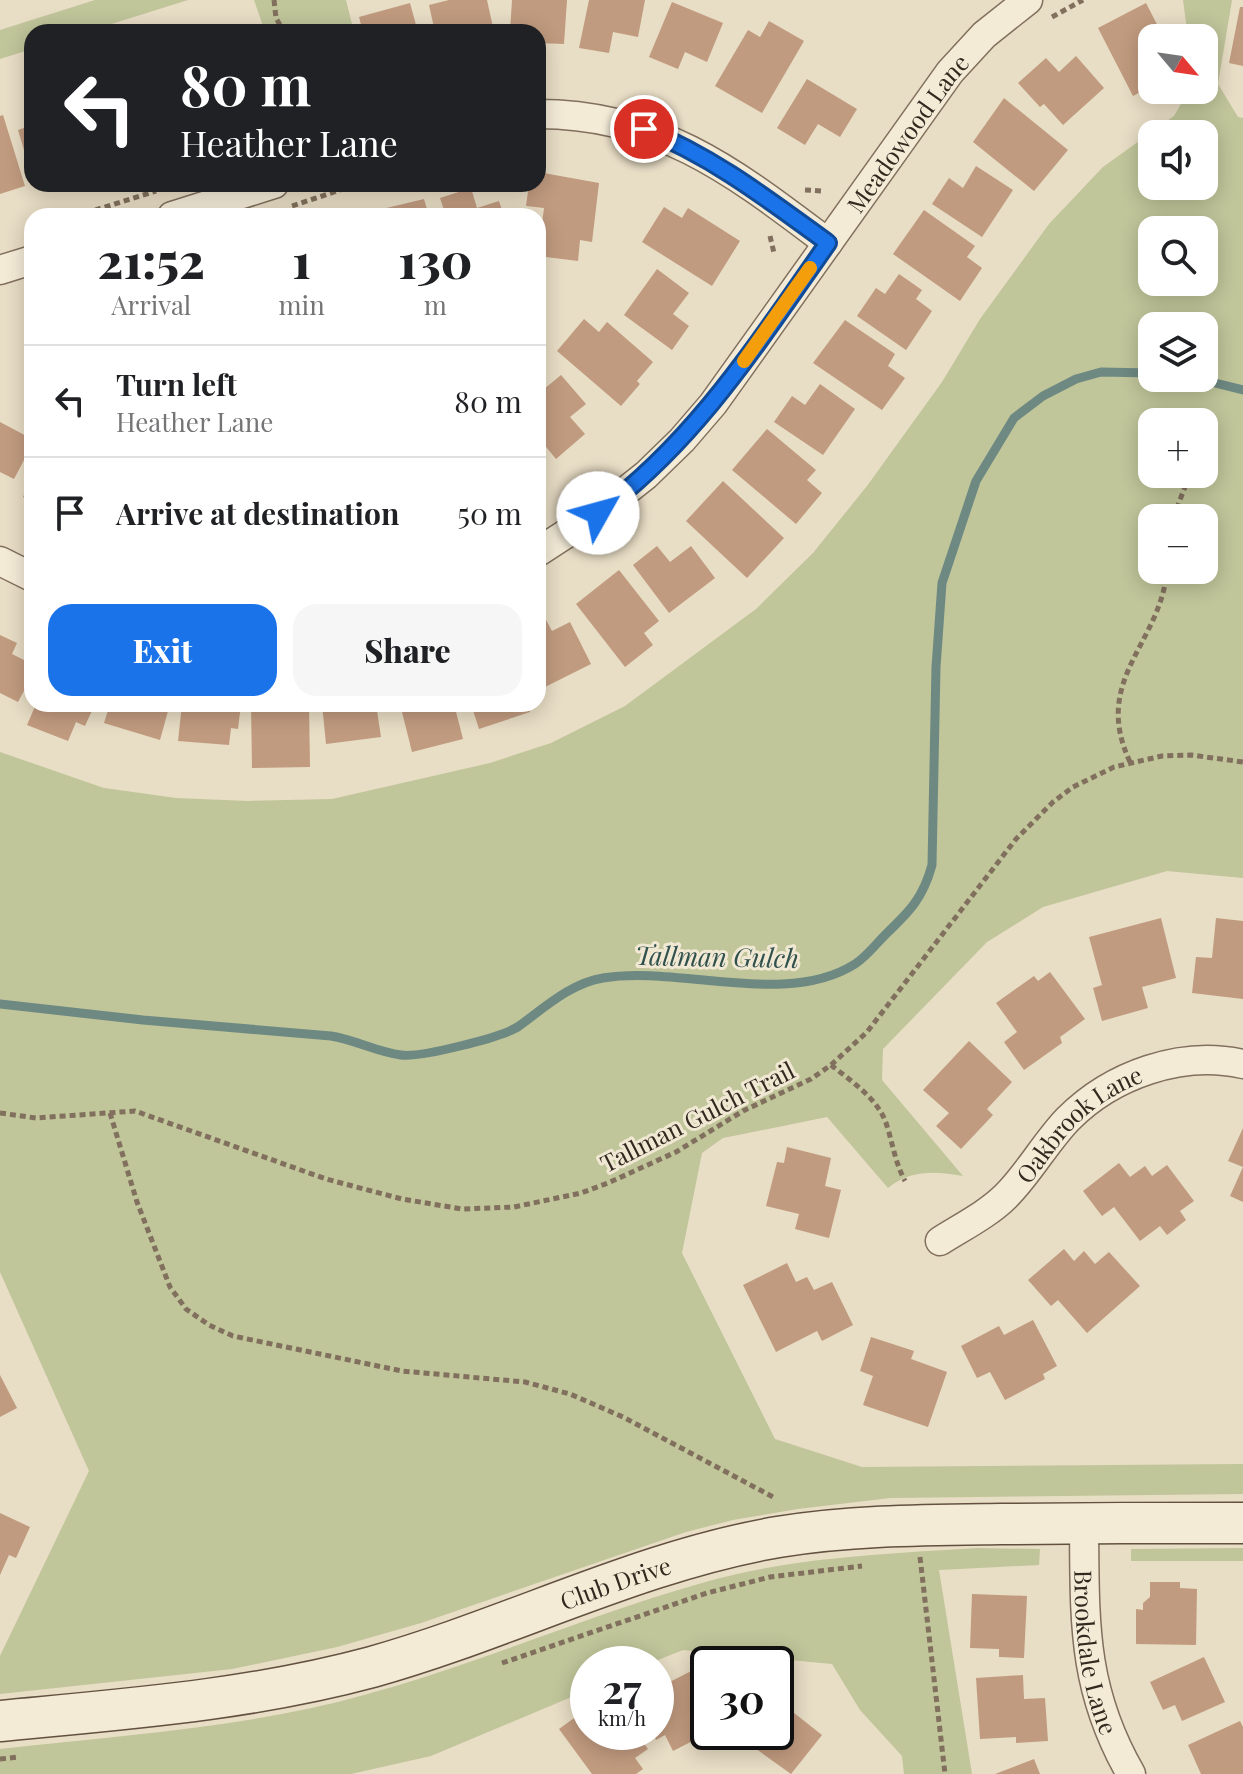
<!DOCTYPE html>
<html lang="en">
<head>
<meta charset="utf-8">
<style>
	:root { --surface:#fff; --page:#f6f6f6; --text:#202124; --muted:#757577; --line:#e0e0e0; --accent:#1a73e8 }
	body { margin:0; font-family:"Playfair Display",serif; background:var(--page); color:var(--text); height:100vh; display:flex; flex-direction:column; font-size:30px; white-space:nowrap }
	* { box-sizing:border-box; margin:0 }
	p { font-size:26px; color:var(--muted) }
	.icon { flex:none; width:44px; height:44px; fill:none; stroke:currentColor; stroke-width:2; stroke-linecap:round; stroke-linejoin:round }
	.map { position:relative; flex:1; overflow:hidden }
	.side { position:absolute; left:24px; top:208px; width:522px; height:504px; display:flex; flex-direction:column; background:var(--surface); border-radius:24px; box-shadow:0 4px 20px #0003 }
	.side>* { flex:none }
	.banner { position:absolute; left:24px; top:24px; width:522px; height:168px; border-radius:24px; box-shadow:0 4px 20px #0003; background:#202124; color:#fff; overflow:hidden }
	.needle { width:52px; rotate:119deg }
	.fabs { position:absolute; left:1138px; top:24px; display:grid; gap:16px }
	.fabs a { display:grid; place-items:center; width:80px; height:80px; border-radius:16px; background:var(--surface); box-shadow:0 4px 20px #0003; font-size:40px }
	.speed { position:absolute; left:570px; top:1646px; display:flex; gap:16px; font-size:40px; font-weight:700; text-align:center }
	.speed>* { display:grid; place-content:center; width:104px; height:104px; border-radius:50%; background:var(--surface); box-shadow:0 4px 20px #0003; line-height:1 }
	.speed small { font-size:20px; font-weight:400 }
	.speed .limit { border:4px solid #111; border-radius:12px; background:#fff; color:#111 }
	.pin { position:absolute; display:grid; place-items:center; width:68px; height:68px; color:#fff; margin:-34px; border:4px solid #fff; border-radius:50%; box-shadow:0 2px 8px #0007 }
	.me { position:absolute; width:88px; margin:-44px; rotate:52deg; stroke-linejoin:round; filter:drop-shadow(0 0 6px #0008) }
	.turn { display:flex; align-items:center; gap:28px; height:168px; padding:0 24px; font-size:36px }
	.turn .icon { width:104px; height:104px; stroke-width:2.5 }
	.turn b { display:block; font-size:56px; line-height:68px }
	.eta { display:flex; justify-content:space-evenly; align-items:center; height:136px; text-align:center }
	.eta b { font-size:48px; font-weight:800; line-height:56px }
	.action { display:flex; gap:16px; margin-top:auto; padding:16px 24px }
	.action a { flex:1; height:92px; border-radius:24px; background:var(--accent); color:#fff; font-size:32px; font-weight:800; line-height:92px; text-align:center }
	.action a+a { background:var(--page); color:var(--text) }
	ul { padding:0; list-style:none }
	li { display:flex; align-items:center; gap:24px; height:112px; padding:0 24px; border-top:2px solid var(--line) }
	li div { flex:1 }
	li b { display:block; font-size:30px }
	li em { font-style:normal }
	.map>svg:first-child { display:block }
	.green { fill:#c0c59a; fill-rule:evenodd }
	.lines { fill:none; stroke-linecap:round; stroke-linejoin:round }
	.stream { stroke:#6e8982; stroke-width:9 }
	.building { fill:#c19b7f }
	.street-casing { stroke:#81705d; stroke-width:31 }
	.secondary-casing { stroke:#635140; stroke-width:43 }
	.path { stroke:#81705d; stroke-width:5; stroke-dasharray:6 4; stroke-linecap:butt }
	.street { stroke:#f4ebd7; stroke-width:28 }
	.secondary { stroke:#f4ebd7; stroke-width:40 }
	.route-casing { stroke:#114b97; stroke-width:20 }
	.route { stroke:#1a73e8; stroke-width:14 }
	.slow { stroke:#f59e0b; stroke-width:14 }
	.labels { text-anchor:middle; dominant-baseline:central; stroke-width:6; stroke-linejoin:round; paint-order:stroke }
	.street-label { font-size:24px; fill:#33291f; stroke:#f0e8d3 }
	.water-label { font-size:26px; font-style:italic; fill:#30514e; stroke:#f0e8d3 }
</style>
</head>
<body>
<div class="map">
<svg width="1243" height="1774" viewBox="0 0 1243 1774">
	<rect width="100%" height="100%" fill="#e8ddc5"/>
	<g class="green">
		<polygon points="95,0 188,0 86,32 32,32 32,49 0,59 0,30"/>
		<polygon points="254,0 346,0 354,32 265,32"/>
		<path d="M1183,0h49l-14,84 20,33 5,1v760l-76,-7 -124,36 -56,35 -104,107 -1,31 81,96c-28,-5 -53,-6 -75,12l-61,-71 -104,21 -21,15 -20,100 93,186 87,28 381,-3v30l-353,4 -92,11 -65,11 -47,12 -265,91 -84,24 -105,22 -232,25v-38l89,-185 -89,-199v-520l104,36 72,10 72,3 84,-2 158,-36 61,-20 74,-37 131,-97 57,-56 54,-67 75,-104 38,-63 69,-95 54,-57 71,-51 15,-26h15v-52h-16zM1204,134v52h-52v-52zM1204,230v52h-52v-52zM1152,326h52v52h-52zM1204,422v52h-52v-52zM1204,518v52h-52v-52z"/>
		<path d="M977,1548l63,1 -1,16 -100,5 33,204h-68l-2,-18 -42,-46 -28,-46 -149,-14 -35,14h-60v26l-157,66 -80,18h-351v-25c122,-14 246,-21 364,-54 115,-31 224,-80 338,-112 90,-26 182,-29 275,-35z"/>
		<polygon points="1243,1548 1243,1561 1131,1561 1131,1549"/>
	</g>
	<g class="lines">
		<g class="stream">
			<polyline points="1195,378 1243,390"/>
			<path d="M0,1004l143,16 188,16c25,4 46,16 70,19 18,3 103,-18 118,-29 25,-18 52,-43 84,-48 75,-13 183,30 252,-14 11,-7 21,-20 31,-30 24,-23 37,-36 46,-69l4,-198 6,-84 34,-102 38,-63 29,-22 33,-17 25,-7 51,1"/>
		</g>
	</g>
	<g class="building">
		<polygon points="449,0 487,0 494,32 435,32 429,5"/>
		<polygon points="512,0 567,0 564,44 538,43 538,32 510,32"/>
		<polygon points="589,0 645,0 638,37 613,32 609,53 579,48"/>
		<polygon points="672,2 723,23 707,62 685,52 678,69 649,57"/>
		<polygon points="410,3 418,32 363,32 359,17"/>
		<polygon points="1146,3 1164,38 1152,38 1152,86 1133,96 1098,28"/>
		<polygon points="1240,7 1243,7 1243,66 1229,63"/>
		<polygon points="769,21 804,41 762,113 715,86 748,30 760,37"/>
		<polygon points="1076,56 1104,88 1063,125 1044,104 1040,107 1018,83 1046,58 1059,72"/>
		<polygon points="807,79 857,109 840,137 818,124 805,145 777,128"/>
		<polygon points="1004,98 1068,150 1034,191 973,142"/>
		<polygon points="3,115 25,186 0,194 0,116"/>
		<polygon points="32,125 32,173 31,173 18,130"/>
		<polygon points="976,166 1013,190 982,237 932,204 949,178 963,188"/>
		<polygon points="538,172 599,183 592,242 580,240 578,261 538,256 544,208 526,206 529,184 538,184"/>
		<polygon points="471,188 477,208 499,201 504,216 446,216 440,198"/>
		<polygon points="424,199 429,216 376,216 374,211"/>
		<polygon points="664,207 682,218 688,208 740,241 712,286 642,242"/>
		<polygon points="924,210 975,246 967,257 982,268 960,301 893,254"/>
		<polygon points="657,269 689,293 673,314 689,326 672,350 624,315"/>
		<polygon points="899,274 922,290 916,299 932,311 906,350 857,316 876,288 885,294"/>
		<polygon points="584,319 599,332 607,322 653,362 637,381 640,384 621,406 557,351"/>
		<polygon points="845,320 895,354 888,366 905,378 882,410 813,363"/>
		<polygon points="561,375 586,404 570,417 585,434 556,459 538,437 538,394"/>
		<polygon points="820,384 855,409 823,455 774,422 792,396 805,405"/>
		<polygon points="0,422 32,439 32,445 14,479 0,472"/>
		<polygon points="767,429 816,470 807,480 822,493 796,524 732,470"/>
		<polygon points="32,479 32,502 23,497"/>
		<polygon points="723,481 784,538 747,578 686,521"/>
		<polygon points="657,546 670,562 691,546 715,578 669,613 633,565"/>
		<polygon points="619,570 659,621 644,633 653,645 625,667 576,604"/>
		<polygon points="544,616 552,631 570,622 591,664 543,688 538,678 538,619"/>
		<polygon points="0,635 17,643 12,654 32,664 32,676 18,702 0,693"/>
		<polygon points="36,704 95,704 85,726 76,722 68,741 27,725"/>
		<polygon points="110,704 170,704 160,740 104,723"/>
		<polygon points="182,704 241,704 238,729 231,728 229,745 178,741"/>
		<polygon points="251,704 309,704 310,767 252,768"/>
		<polygon points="322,704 376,704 381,737 326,744"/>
		<polygon points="400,704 454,704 463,739 412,752"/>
		<polygon points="471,704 528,704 530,712 479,729"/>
		<polygon points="1161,918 1176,978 1142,987 1148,1008 1102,1021 1093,988 1102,985 1089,937"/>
		<polygon points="1216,918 1243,921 1243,999 1192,993 1196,957 1212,958"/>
		<polygon points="1050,972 1085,1019 1060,1037 1062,1043 1024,1070 1004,1042 1017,1032 996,1003 1034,976 1038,981"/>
		<polygon points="969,1041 1012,1082 987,1109 993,1115 961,1149 936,1126 949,1113 923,1090"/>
		<polygon points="1243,1128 1243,1202 1230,1196 1243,1167 1228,1161"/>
		<polygon points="787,1147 831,1158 825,1186 841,1190 829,1238 795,1229 799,1214 766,1206 777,1162 784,1163"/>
		<polygon points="1119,1163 1130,1177 1145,1166 1152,1176 1167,1165 1194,1201 1180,1211 1186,1220 1167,1235 1160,1226 1140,1241 1114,1207 1102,1216 1083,1191"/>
		<polygon points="1064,1249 1074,1261 1084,1251 1095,1264 1109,1252 1140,1286 1087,1333 1058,1300 1051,1306 1028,1280"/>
		<polygon points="787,1263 796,1282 807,1277 814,1290 832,1282 853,1325 822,1341 817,1331 776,1352 743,1285"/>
		<polygon points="1033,1320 1057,1366 1043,1374 1045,1379 1005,1400 990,1372 977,1378 961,1346 999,1326 1004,1335"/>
		<polygon points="871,1337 914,1351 911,1359 947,1372 928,1427 863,1405 873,1376 860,1371"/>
		<polygon points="0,1375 17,1408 0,1417"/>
		<polygon points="0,1513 30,1527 16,1558 9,1555 0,1575"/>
		<polygon points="1150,1582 1180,1582 1180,1588 1197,1589 1196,1645 1136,1644 1136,1609 1143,1610 1143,1603 1150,1597"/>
		<polygon points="972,1594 1027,1596 1024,1658 999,1657 999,1649 970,1648"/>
		<polygon points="1204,1657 1225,1702 1182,1721 1175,1705 1163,1710 1150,1682"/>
		<polygon points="705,1664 708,1670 708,1733 673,1751 665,1735 656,1740 652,1732 656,1732 656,1722 659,1721 656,1716 656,1689"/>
		<polygon points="1023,1675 1024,1699 1045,1698 1048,1741 1016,1743 1016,1737 980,1739 976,1678"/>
		<polygon points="784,1705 822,1735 791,1774 752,1746 763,1732 776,1732 776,1715"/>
		<polygon points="588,1708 588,1732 636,1732 648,1749 635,1758 643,1769 636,1774 592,1774 559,1729"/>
		<polygon points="1240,1721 1243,1727 1243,1774 1201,1774 1188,1745"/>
		<polygon points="1034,1759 1040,1774 995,1774"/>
	</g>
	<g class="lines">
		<g class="street-casing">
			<g id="street">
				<path d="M538,114c123,0 197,59 290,129"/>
				<polyline points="172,216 274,184"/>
				<polyline points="0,270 32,260"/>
				<path id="s1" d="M538,552l60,-39 48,-38 36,-35 31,-36 237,-332 34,-37 44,-35"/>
				<polyline points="0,561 32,577"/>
				<path id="s2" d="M940,1241c22,-14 48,-27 66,-45 23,-23 39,-53 62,-77 44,-44 113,-69 175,-55"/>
				<path id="s3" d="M1084,1523c1,96 -3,164 47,251"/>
			</g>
		</g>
		<g class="secondary-casing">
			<g id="secondary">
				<path id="s4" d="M0,1721c125,-12 250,-21 372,-54 136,-38 266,-106 406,-130 74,-12 148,-12 223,-13 81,-1 161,-1 242,-1"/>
			</g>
		</g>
		<g class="path">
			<polyline points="274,0 276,18 284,32"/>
			<polyline points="1052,17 1083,0"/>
			<polyline points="805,190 822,191"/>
			<polyline points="292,206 358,184"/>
			<polyline points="76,216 156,191"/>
			<polyline points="770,236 774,253"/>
			<polyline points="1173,518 1188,479"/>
			<path d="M1130,762c-39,-83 31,-118 37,-192"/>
			<path d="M831,1065c21,17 48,34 56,61 6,19 8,36 18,55"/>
			<polyline points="0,1113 36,1118 135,1111 326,1179 402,1199 462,1209 514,1207 581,1193 608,1183 676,1152 743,1111 811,1079 831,1065 867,1032 1016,839 1053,802 1073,787 1114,767 1162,756 1191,755 1243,762"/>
			<polyline points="110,1113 137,1202 170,1287 186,1309 209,1325 233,1336 402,1371 525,1382 570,1394 623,1417 775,1498"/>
			<polyline points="920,1557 945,1774"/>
			<polyline points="502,1663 707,1593 770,1577 862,1566"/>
			<polyline points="0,1759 19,1757"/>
		</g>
		<use href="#street" class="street"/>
		<use href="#secondary" class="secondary"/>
	</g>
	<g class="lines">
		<g class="route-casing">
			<path id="route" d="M598,513c98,-72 161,-172 230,-270 -59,-43 -116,-87 -184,-114"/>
		</g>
		<use href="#route" class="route"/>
		<polyline class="slow" points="744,361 810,268"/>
	</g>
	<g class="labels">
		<g class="street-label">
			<text stroke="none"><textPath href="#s1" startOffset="564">Meadowood Lane</textPath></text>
			<text transform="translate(697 1116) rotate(-27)">Tallman Gulch Trail</text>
			<text stroke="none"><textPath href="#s2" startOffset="184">Oakbrook Lane</textPath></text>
			<text stroke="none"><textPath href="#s4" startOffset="634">Club Drive</textPath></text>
			<text stroke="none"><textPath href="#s3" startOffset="130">Brookdale Lane</textPath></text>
		</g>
		<g class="water-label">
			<text transform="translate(717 956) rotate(1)">Tallman Gulch</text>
		</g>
	</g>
</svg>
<div class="fabs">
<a><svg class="needle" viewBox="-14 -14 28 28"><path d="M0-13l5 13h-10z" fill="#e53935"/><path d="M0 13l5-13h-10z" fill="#757577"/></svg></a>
<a><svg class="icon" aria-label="sound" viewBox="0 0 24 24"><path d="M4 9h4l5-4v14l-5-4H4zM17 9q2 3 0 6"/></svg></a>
<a><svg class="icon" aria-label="search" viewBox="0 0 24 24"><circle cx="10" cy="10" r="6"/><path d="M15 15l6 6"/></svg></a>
<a><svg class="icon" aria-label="layers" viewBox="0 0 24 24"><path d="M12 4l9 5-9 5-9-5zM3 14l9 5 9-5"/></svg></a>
<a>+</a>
<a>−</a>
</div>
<div class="speed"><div>27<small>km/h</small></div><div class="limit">30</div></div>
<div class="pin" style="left:644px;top:129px;background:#d93025"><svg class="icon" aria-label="arrive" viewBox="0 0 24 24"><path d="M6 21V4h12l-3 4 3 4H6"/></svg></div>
<svg class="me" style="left:598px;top:513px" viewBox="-20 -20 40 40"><circle r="19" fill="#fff"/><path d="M0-13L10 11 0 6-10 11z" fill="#1a73e8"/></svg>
<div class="banner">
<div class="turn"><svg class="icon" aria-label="left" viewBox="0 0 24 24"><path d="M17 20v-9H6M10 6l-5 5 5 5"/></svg><div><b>80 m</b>Heather Lane</div></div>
</div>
<section class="side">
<div class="eta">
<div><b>21:52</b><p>Arrival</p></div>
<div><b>1</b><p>min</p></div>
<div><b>130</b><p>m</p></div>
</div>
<ul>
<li><svg class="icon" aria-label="left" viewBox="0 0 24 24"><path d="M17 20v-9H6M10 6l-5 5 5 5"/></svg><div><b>Turn left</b><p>Heather Lane</p></div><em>80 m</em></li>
<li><svg class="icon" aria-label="arrive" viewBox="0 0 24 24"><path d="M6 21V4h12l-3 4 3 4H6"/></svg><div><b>Arrive at destination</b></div><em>50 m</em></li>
</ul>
<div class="action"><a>Exit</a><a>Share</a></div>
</section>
</div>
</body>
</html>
